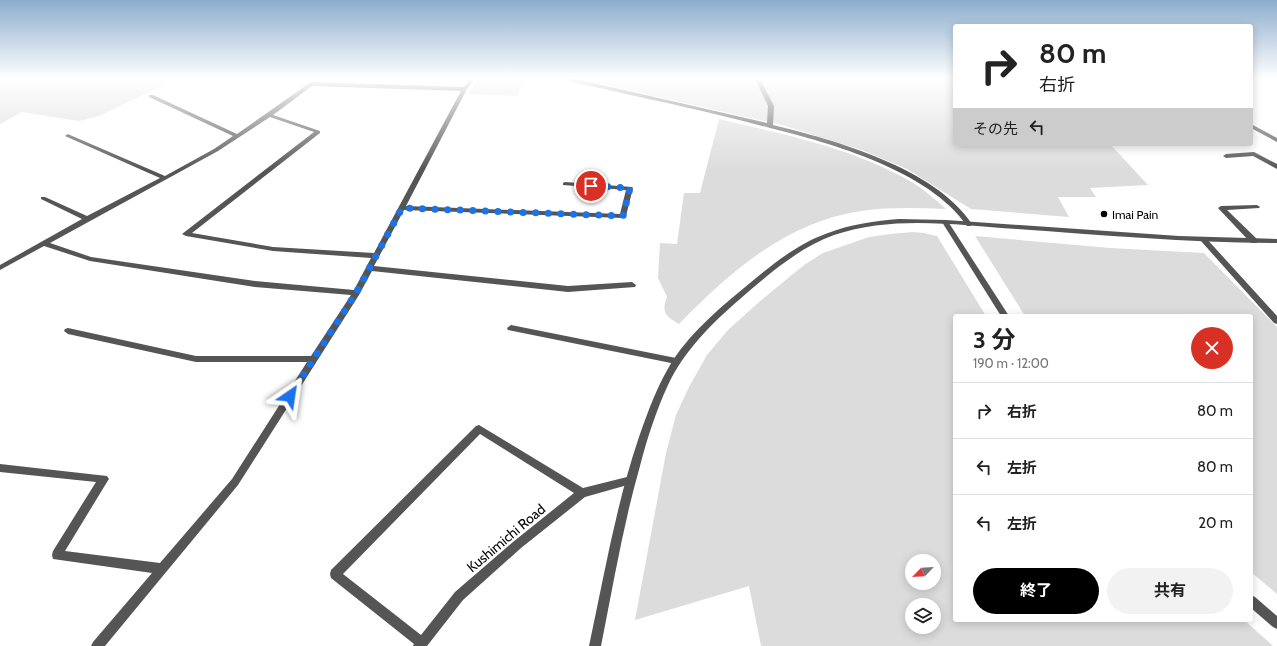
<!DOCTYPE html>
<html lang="ja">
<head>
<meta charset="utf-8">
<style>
	:root { --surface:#fff; --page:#f2f2f2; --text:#222; --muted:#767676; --line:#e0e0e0; --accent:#000 }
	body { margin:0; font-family:Cabin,"Noto Sans JP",sans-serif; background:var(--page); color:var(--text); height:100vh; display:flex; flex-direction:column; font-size:15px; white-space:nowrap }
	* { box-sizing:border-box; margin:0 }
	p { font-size:13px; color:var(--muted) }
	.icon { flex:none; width:22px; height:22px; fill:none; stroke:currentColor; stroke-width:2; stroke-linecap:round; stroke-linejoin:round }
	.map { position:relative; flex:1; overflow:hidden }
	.drawer { position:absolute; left:953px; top:314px; width:300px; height:308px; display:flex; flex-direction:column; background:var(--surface); border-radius:4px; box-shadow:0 2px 10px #0003 }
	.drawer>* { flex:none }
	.guide { position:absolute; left:953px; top:24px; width:300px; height:122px; border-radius:4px; box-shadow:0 2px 10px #0003; background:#fff; color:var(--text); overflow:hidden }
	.needle { width:26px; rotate:245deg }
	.buttons { position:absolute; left:905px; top:554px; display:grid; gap:8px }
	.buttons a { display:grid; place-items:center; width:36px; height:36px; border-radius:50%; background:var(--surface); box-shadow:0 2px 10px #0003; font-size:20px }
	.pin { position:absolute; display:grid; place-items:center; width:34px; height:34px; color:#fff; margin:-17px; border:2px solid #fff; border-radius:50%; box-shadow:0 1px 4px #0007 }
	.me { position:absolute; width:44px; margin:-22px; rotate:32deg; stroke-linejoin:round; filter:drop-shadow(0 0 3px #0008) }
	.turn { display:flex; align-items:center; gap:14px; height:84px; padding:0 20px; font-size:18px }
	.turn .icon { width:52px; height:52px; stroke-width:2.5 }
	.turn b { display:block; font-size:28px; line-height:34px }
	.then { display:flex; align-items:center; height:38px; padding:0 20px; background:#0003; gap:8px; font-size:15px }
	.round { display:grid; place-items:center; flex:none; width:42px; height:42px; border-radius:21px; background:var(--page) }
	.head { display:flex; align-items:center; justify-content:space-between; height:68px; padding:0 20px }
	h1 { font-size:24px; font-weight:700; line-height:30px }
	.action { display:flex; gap:8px; margin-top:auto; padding:8px 20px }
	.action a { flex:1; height:46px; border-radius:24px; background:var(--accent); color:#fff; font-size:16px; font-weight:700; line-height:46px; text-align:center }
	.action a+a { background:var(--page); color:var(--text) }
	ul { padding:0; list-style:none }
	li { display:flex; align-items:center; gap:12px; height:56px; padding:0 20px; border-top:1px solid var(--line) }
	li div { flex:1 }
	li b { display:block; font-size:15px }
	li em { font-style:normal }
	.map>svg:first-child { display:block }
	.green { fill:#dcdcdc; fill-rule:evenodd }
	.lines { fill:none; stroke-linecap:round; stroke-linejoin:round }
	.minor { fill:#555; fill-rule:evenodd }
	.tertiary { fill:#555; fill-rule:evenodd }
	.route { stroke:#1a73e8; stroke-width:7; stroke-dasharray:0 12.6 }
	.poi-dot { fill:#000; stroke:#fff; stroke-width:1.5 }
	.labels { text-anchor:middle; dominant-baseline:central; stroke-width:3; stroke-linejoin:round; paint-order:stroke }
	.poi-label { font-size:12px; fill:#000; stroke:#fff; text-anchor:start }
	.near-street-label { font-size:14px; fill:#000; stroke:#fff }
</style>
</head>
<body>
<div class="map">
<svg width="1277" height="646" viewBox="0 0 1277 646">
	<rect width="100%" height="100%" fill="#fff"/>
	<g class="green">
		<polygon points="0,79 176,79 99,116 79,121 22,112 0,124"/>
		<polygon points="478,79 525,79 517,96 469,94"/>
		<polygon points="581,79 955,79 955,144 1110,144 1148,185 1090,188 1096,197 1058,197 1069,217 971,209 907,169 862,150 782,125"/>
		<path d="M719,119c67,16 139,30 199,67 10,7 19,15 28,23 -28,-1 -57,-2 -85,2 -75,11 -131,61 -182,113 -13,-8 -18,-11 -12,-27l-9,-19 2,-35 17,1 7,-51h16z"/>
		<path d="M913,232l11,1 13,3 49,80h-31v304h289l29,26h-512l-12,-60 -114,34 31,-167 10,-38 13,-28 18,-32 21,-25 31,-28 45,-37 19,-12 46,-16 21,-3zM912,561h22v22h-22zM912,605h22v22h-22z"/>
		<polygon points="975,236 1110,248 1204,253 1277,327 1277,594 1251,572 1251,316 1025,316"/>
	</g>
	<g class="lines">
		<g class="minor">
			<path d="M470,79h5l-8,10 -61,117 214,8 6,-24 -63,-5v-2l2,-1 67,5 1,1 -7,28 -3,2 -219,-8 -30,56 194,20 64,-4 4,3 -1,2 -67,5 -196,-21 -13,24 -121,190 -133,161h-14l2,-4 59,-69 -99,-14 -1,-4 1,-4 43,-69 -96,-10v-8l107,12 2,3 -2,3 -42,69 95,12 72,-84 75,-117h-111l-128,-28 -4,-3 1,-2 3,-1 128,28h115l40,-61 -96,-8 -165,-26 -46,-15 -44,24v-5l82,-46 -41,-20v-2h4l42,19 73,-38 -95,-42 3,-2 2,1 95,41 49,-27 19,-13 -84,-39v-2h4l84,39 74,-52 153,5zM312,86l149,5 -87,162 -101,-6 -81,-14 128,-100v-2l-47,-16zM270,117l44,15 -132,102 4,2 87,15 98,7 -17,32 -99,-9 -164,-24 -41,-14 168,-92z"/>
			<path d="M565,79h11l191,44 1,-17 -13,-27h5l14,27 -1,19c62,15 162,43 199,99l-1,2h-4c-37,-55 -136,-83 -197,-98 -41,-11 -84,-21 -126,-30 -18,-4 -35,-8 -53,-12 -9,-2 -19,-3 -26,-7z"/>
			<polygon points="1251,124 1277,138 1277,142 1251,128"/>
			<polygon points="1254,152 1277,164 1277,169 1253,156 1226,158 1223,156 1226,154"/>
			<polygon points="1257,205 1260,207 1259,208 1227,210 1257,239 1258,241 1257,243 1251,243 1218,208 1221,206"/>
			<polygon points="943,220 947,220 1009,316 1001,316 942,222"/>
			<polygon points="1201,237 1205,237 1277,316 1277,324 1274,323 1201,241 1199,239"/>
			<polygon points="511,325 676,358 679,359 680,361 679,363 676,364 508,330 507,328"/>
			<path d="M479,425l104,63 48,-12 3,1 2,3 -2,3 -3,1 -46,13 -64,51 -58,52 -36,46h-14l1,-2 -83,-66 -1,-4 1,-4 145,-144zM480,434l94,59 -61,49 -58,50 -34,43 -78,-61z"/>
			<polygon points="1251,595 1255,597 1277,616 1277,629 1273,627 1251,608"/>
		</g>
		<path class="tertiary" d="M899,219l47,1 233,16 98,3v4c-87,0 -173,-8 -260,-14 -60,-4 -124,-14 -183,6 -36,13 -66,40 -94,64 -28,24 -56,52 -72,86 -12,26 -21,54 -28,81 -17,59 -27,120 -39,180h-12c15,-70 27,-141 50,-209 9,-26 19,-53 34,-77 20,-30 49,-54 77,-77 24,-20 49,-40 78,-50 23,-9 47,-12 71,-14z"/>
	</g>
	<linearGradient id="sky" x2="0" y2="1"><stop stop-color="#8cadcc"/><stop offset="0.46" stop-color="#fff"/><stop offset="1" stop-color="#fff" stop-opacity="0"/></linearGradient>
	<rect width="1277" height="170" fill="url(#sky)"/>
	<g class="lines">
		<polyline class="route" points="290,396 356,293 402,208 623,216 630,188 591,186"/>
	</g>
	<circle class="poi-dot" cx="1104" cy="214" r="4"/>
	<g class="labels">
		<g class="poi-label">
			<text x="1112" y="214">Imai Pain</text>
		</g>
		<g class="near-street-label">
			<text transform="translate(506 538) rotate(-40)">Kushimichi Road</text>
		</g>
	</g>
</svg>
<div class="buttons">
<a><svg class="needle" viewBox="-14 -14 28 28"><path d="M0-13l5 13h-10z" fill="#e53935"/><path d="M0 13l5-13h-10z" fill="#767676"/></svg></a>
<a><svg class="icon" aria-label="layers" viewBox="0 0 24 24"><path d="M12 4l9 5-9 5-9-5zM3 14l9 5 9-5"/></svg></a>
</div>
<div class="pin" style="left:591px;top:186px;background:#d93025"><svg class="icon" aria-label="arrive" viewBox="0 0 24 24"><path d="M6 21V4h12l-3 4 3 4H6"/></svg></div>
<svg class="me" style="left:290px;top:396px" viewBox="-20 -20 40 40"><path d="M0-17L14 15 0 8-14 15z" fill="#1a73e8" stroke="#fff" stroke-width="4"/></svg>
<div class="guide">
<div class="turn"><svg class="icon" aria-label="right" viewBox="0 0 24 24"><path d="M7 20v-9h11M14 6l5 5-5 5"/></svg><div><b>80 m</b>右折</div></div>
<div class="then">その先<svg class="icon" aria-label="left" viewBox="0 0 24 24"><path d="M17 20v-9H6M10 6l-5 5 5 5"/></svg></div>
</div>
<section class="drawer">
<div class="head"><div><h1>3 分</h1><p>190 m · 12:00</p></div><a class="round" style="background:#d93025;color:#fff"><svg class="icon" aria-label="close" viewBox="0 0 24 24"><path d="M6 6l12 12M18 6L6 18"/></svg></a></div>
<ul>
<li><svg class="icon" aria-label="right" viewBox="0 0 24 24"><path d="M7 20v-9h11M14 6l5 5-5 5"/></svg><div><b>右折</b></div><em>80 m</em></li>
<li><svg class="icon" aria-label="left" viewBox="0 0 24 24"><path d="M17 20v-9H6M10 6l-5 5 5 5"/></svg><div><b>左折</b></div><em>80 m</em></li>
<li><svg class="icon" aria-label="left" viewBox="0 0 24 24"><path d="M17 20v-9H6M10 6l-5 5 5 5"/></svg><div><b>左折</b></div><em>20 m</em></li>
</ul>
<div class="action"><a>終了</a><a>共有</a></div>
</section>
</div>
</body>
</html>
